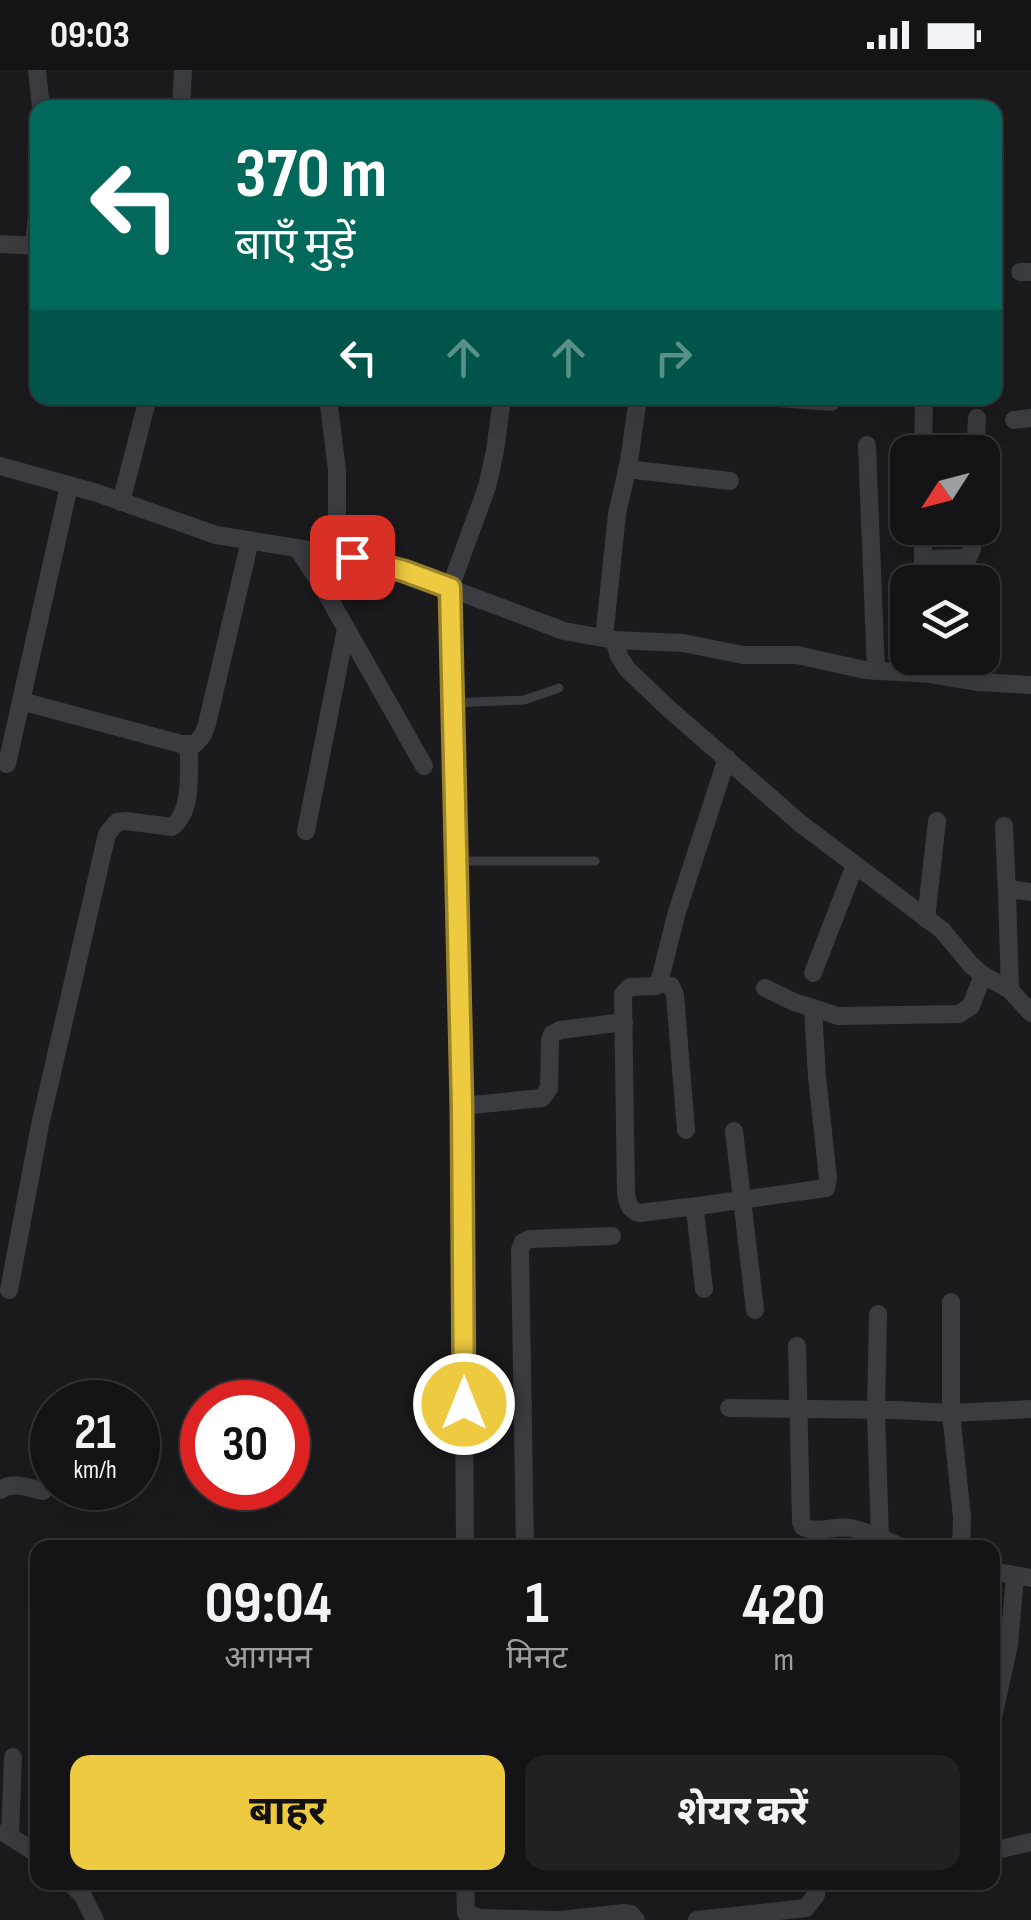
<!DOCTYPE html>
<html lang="hi">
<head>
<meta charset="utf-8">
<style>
	:root { --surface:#141416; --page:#212123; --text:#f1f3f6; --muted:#9d9ea1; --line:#333335; --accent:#eeca41 }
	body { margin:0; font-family:"Sofia Sans Condensed","Noto Sans Devanagari",sans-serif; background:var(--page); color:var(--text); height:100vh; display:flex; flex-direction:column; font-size:38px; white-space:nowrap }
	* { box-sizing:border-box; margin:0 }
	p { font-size:32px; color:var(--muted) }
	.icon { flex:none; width:55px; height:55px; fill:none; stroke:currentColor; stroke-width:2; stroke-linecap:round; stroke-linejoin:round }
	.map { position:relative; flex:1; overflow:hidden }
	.details { position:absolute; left:30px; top:1470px; width:970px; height:350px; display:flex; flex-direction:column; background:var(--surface); border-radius:20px; box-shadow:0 10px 40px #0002,0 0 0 2px var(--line) }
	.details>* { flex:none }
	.top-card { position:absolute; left:30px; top:30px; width:972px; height:305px; border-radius:20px; box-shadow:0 10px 40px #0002,0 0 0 2px var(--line); background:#00695c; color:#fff; overflow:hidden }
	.needle { width:65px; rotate:234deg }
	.tools { position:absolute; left:890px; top:365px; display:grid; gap:20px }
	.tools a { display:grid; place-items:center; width:110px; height:110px; border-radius:20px; background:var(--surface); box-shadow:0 10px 40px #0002,0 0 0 2px var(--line); font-size:50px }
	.speed { position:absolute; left:30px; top:1310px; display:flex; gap:20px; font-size:50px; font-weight:700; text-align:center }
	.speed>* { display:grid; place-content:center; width:130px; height:130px; border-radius:50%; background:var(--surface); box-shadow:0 10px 40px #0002,0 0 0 2px var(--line); line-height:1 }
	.speed small { font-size:25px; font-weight:400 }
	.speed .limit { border:15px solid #d22; background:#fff; color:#111 }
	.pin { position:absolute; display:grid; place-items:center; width:85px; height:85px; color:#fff; margin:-42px; border-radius:20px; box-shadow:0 5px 15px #0006 }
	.me { position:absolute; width:110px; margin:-55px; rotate:0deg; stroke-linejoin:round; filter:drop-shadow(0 0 8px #0008) }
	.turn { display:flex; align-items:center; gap:35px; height:210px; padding:0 40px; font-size:45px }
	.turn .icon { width:130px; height:130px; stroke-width:2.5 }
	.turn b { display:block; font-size:70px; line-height:85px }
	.lanes { display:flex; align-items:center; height:95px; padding:0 40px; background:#0003; justify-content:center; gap:50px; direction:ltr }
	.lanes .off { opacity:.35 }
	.eta { display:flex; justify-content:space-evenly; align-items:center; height:170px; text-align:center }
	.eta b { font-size:60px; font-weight:700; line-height:70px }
	.cta { display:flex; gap:20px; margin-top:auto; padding:20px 40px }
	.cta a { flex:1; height:115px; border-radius:20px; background:var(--accent); color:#111; font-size:40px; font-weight:700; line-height:115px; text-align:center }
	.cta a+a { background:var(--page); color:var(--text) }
	.status { display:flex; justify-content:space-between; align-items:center; height:70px; padding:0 50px; background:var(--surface); direction:ltr }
	.status svg { height:28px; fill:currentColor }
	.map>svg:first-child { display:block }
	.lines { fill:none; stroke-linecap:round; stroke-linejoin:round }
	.service { stroke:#3b3c41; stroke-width:9 }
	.minor { stroke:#3b3c41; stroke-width:18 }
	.route-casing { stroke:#9b832a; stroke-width:25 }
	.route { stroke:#eeca41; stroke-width:18 }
</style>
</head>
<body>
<div class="status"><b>09:03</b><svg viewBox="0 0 49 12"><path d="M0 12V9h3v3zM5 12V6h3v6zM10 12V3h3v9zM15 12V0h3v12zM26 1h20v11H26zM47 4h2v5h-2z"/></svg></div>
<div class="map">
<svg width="1031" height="1850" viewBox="0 0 1031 1850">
	<rect width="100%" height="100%" fill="#1b1a1d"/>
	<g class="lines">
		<g class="service">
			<polyline points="453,633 524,630 559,618"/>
			<polyline points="458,791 595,791"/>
		</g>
		<g class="minor">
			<polyline points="37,0 41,38"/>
			<polyline points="181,38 183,0"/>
			<polyline points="0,174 38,176"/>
			<polyline points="34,175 38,135"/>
			<polyline points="1020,202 1031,202"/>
			<polyline points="328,328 337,400 337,485"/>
			<polyline points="777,328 831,332"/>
			<polyline points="1014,350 1031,348"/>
			<polyline points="867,375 876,601"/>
			<polyline points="923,382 924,328"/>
			<polyline points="975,382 977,348"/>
			<polyline points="0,396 97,423 216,465 352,487 404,501 564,561 614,570 683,573 743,585 797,585 865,600 930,604 978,612 1031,615"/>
			<polyline points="627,399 730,411"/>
			<polyline points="121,432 148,328"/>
			<polyline points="923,458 923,512"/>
			<polyline points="298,479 321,514 424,696"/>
			<polyline points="923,489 968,488 972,479 973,458"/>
			<polyline points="604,568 617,444 629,391 638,328"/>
			<polyline points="614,570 619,586 627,599 668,638 801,754 942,860 971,895 983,905 1010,920 1031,943"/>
			<polyline points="21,631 181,674 195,674 203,665 207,654 250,471"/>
			<polyline points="7,694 69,416"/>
			<polyline points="1004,756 1007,824"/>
			<polyline points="306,761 346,559"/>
			<polyline points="926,849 937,751"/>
			<polyline points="813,903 855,795"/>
			<polyline points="659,913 671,916 675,925 686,1060"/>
			<polyline points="765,918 794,932 838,946 959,944 971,936 983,905"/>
			<polyline points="1010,920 1007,824 1016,820 1031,822"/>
			<polyline points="462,1036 542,1028 549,1018 550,970 552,964 560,960 624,952"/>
			<polyline points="734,1061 755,1240"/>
			<polyline points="691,1137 826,1118 828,1108 817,1007 813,938"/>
			<path d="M704,1219l-9,-79 -7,-3 -49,6c-10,-3 -11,-9 -13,-19l-3,-200 7,-7 26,-1 4,-7 16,-64 51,-157"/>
			<path d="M9,1220l31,-165 67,-291 10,-12 9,-1 46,6c22,-17 16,-57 17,-82"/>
			<polyline points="951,1232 951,1343 962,1447 961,1478"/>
			<polyline points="878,1244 876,1341 880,1469"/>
			<path d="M797,1276l4,176 2,5c14,7 32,-2 48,1 18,4 36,13 53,20"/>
			<polyline points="464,1334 523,1334"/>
			<polyline points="729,1338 896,1340 951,1343 1031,1339"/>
			<path d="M0,1420c13,-9 28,-2 43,1"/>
			<polyline points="465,1478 462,1036 450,518 487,417 495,381 502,328"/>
			<polyline points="525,1478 520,1180 523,1172 530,1169 612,1166"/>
			<polyline points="992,1501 1031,1508"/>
			<polyline points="992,1652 1009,1575 1015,1506"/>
			<polyline points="4,1763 38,1784"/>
			<polyline points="10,1767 13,1687"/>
			<polyline points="992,1781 1031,1772"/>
			<polyline points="69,1812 83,1826 95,1850"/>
			<polyline points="465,1812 466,1843 479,1848 560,1850 624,1843 631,1844 636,1850"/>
			<polyline points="697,1850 806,1838 816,1825 818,1812"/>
		</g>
	</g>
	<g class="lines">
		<g class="route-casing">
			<polyline id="route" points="352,487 404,501 450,518 462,1036 464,1334"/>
		</g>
		<use href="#route" class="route"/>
	</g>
</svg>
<div class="tools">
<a><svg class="needle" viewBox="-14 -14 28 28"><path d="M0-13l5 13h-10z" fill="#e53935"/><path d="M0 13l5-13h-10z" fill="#9d9ea1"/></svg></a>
<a><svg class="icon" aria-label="layers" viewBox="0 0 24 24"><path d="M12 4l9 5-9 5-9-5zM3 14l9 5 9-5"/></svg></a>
</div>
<div class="speed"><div>21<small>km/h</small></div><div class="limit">30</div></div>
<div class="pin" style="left:352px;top:487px;background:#d93025"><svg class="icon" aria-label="arrive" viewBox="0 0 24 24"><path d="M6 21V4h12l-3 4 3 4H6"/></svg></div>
<svg class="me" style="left:464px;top:1334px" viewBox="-20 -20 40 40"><circle r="17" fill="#eeca41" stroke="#fff" stroke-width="3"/><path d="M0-11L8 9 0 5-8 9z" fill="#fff"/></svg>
<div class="top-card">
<div class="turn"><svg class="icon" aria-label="left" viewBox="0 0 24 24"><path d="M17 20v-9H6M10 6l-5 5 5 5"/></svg><div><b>370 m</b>बाएँ मुड़ें</div></div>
<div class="lanes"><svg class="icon" aria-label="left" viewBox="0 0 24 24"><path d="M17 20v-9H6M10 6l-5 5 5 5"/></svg><svg class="icon off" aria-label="ahead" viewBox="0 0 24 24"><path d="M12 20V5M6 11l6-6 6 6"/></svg><svg class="icon off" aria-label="ahead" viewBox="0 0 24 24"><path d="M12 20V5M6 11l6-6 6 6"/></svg><svg class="icon off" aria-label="right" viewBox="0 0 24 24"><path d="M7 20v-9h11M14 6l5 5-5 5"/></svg></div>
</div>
<section class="details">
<div class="eta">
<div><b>09:04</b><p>आगमन</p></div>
<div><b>1</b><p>मिनट</p></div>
<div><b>420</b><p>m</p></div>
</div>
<div class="cta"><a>बाहर</a><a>शेयर करें</a></div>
</section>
</div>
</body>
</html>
